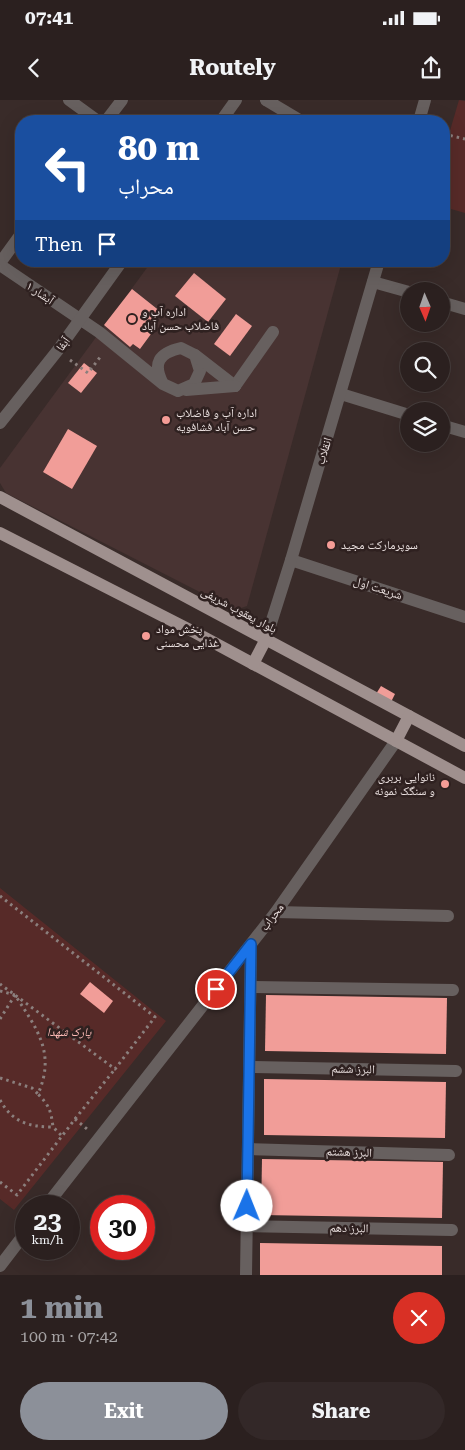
<!DOCTYPE html>
<html lang="en">
<head>
<meta charset="utf-8">
<style>
	:root { --surface:#2b201f; --page:#332828; --text:#f1f3f6; --muted:#a6a3a4; --line:#473e3d; --accent:#8c9099 }
	body { margin:0; font-family:"Roboto Serif","Noto Naskh Arabic",serif; background:var(--page); color:var(--text); height:100vh; display:flex; flex-direction:column; font-size:19px; white-space:nowrap }
	* { box-sizing:border-box; margin:0 }
	p { font-size:16px; color:var(--muted) }
	.icon { flex:none; width:28px; height:28px; fill:none; stroke:currentColor; stroke-width:2; stroke-linecap:round; stroke-linejoin:round }
	.map { position:relative; height:1175px; overflow:hidden }
	.details { display:flex; flex-direction:column; background:var(--surface); flex:1 }
	.details>* { flex:none }
	.banner { position:absolute; left:15px; top:15px; width:435px; height:152px; border-radius:20px; box-shadow:0 5px 20px #0002,0 0 0 1px var(--line); background:#1a4fa0; color:#fff; overflow:hidden }
	.needle { width:32px; rotate:178deg }
	.buttons { position:absolute; left:400px; top:182px; display:grid; gap:10px }
	.buttons a { display:grid; place-items:center; width:50px; height:50px; border-radius:50%; background:var(--surface); box-shadow:0 5px 20px #0002,0 0 0 1px var(--line); font-size:25px }
	.speed { position:absolute; left:15px; top:1095px; display:flex; gap:10px; font-size:25px; font-weight:700; text-align:center }
	.speed>* { display:grid; place-content:center; width:65px; height:65px; border-radius:50%; background:var(--surface); box-shadow:0 5px 20px #0002,0 0 0 1px var(--line); line-height:1 }
	.speed small { font-size:12px; font-weight:400 }
	.speed .limit { border:8px solid #d22; background:#fff; color:#111 }
	.pin { position:absolute; display:grid; place-items:center; width:42px; height:42px; color:#fff; margin:-21px; border:2px solid #fff; border-radius:50%; box-shadow:0 1px 5px #0007 }
	.me { position:absolute; width:55px; margin:-28px; rotate:1deg; stroke-linejoin:round; filter:drop-shadow(0 0 4px #0008) }
	.turn { display:flex; align-items:center; gap:18px; height:105px; padding:0 20px; font-size:22px }
	.turn .icon { width:65px; height:65px; stroke-width:2.5 }
	.turn b { display:block; font-size:35px; line-height:42px }
	.then { display:flex; align-items:center; height:48px; padding:0 20px; background:#0003; gap:10px; font-size:19px }
	.round { display:grid; place-items:center; flex:none; width:52px; height:52px; border-radius:26px; background:var(--page) }
	.head { display:flex; align-items:center; justify-content:space-between; height:85px; padding:0 20px }
	h1 { font-size:30px; font-weight:700; line-height:38px; color:var(--accent) }
	.action { display:flex; gap:10px; margin-top:auto; padding:10px 20px }
	.action a { flex:1; height:58px; border-radius:30px; background:var(--accent); color:#fff; font-size:20px; font-weight:700; line-height:58px; text-align:center }
	.action a+a { background:var(--page); color:var(--text) }
	.status { display:flex; justify-content:space-between; align-items:center; height:35px; padding:0 25px; background:var(--surface); direction:ltr }
	.status svg { height:14px; fill:currentColor }
	header { display:flex; justify-content:space-between; align-items:center; height:65px; padding:0 20px; background:var(--surface); font-size:22px; font-weight:700 }
	.map>svg:first-child { display:block }
	.built { fill:#483332 }
	.green { fill:#572a28 }
	.building { fill:#f19d98 }
	.lines { fill:none; stroke-linecap:round; stroke-linejoin:round }
	.path { stroke:#8b7f7d; stroke-width:3; stroke-dasharray:2.5 4; stroke-linecap:butt }
	.minor { stroke:#67605f; stroke-width:12 }
	.major { stroke:#9f908e; stroke-width:12 }
	.route-casing { stroke:#114b97; stroke-width:12 }
	.route { stroke:#1a73e8; stroke-width:9 }
	.poi-dot { fill:#f59c96; stroke:#2f2120; stroke-width:2 }
	.labels { text-anchor:middle; dominant-baseline:central; stroke-width:5; stroke-linejoin:round; paint-order:stroke }
	.street-label { font-size:12px; fill:#eae0df; stroke:#2f2120 }
	.poi-label { font-size:12px; fill:#eae0df; stroke:#2f2120; text-anchor:start }
	.park-label { font-size:12px; font-style:italic; fill:#febbb6; stroke:#2f2120 }
</style>
</head>
<body>
<div class="status"><b>07:41</b><svg viewBox="0 0 49 12"><path d="M0 12V9h3v3zM5 12V6h3v6zM10 12V3h3v9zM15 12V0h3v12zM26 1h20v11H26zM47 4h2v5h-2z"/></svg></div>
<header><svg class="icon" aria-label="back" viewBox="0 0 24 24"><path d="M15 5l-7 7 7 7"/></svg>Routely<svg class="icon" aria-label="share" viewBox="0 0 24 24"><path d="M12 15V3M7 8l5-5 5 5M5 13v7h14v-7"/></svg></header>
<div class="map">
<svg width="465" height="1175" viewBox="0 0 465 1175">
	<rect width="100%" height="100%" fill="#392b29"/>
	<polygon class="built" points="152,161 342,161 247,506 235,510 6,393 0,383 0,368"/>
	<g class="green">
		<polygon points="459,0 465,1 465,113 444,107 444,51"/>
		<polygon points="0,788 166,921 14,1110 0,1099"/>
	</g>
	<g class="building">
		<polygon points="194,173 226,199 208,222 175,196"/>
		<polygon points="132,189 161,212 146,230 151,234 140,249 133,244 130,247 104,225"/>
		<polygon points="236,214 252,226 230,256 214,244"/>
		<polygon points="84,263 97,273 81,293 68,283"/>
		<polygon points="68,329 97,346 72,389 43,372"/>
		<polygon points="381,586 395,594 391,602 376,594"/>
		<polygon points="90,882 113,901 104,913 80,894"/>
		<polygon points="266,895 447,898 446,954 265,951"/>
		<polygon points="264,979 446,982 445,1038 264,1035"/>
		<polygon points="262,1059 443,1062 442,1118 261,1115"/>
		<polygon points="260,1143 442,1146 442,1175 260,1175"/>
	</g>
	<g class="lines">
		<g class="path">
			<polyline points="444,34 465,39"/>
			<polyline points="70,260 88,273 101,256"/>
			<polyline points="0,796 155,917 115,969 0,884"/>
			<path d="M0,891l15,4c22,34 41,58 23,99 11,11 13,17 15,33l9,9"/>
			<polyline points="0,919 15,895"/>
			<polyline points="0,978 32,988 38,994"/>
			<path d="M0,1000c12,22 29,27 53,27"/>
			<polyline points="75,1019 115,969"/>
			<polyline points="0,1082 17,1095 75,1019 87,1029"/>
		</g>
		<g class="minor">
			<polyline points="69,0 98,21"/>
			<polyline points="266,0 301,21"/>
			<polyline points="106,21 122,0"/>
			<polyline points="221,21 236,0"/>
			<polyline points="419,21 425,0"/>
			<polyline points="0,163 21,134"/>
			<path d="M0,165l99,67 64,52 15,7 16,-7 6,-13 -5,-16 -14,-7c-22,5 -29,15 -18,36"/>
			<polyline points="373,182 409,192"/>
			<polyline points="441,202 465,209"/>
			<polyline points="195,255 235,286"/>
			<polyline points="235,286 273,232"/>
			<polyline points="186,290 235,286"/>
			<polyline points="341,294 409,315"/>
			<polyline points="0,323 58,250 122,161"/>
			<polyline points="441,325 465,332"/>
			<polyline points="291,460 465,517"/>
			<polyline points="266,539 291,460 379,161"/>
			<polyline points="276,812 448,816"/>
			<polyline points="251,887 453,890"/>
			<polyline points="250,967 456,971"/>
			<polyline points="248,1049 449,1055"/>
			<polyline points="46,1106 276,812 396,641"/>
			<polyline points="247,1126 452,1130"/>
			<polyline points="0,1166 26,1132"/>
			<polyline points="246,1175 251,844"/>
		</g>
		<g class="major">
			<polyline points="0,397 465,646"/>
			<polyline points="0,433 196,533 465,678"/>
			<polyline points="253,564 266,539"/>
			<polyline points="396,641 409,616"/>
		</g>
	</g>
	<g class="lines">
		<g class="route-casing">
			<polyline id="route" points="216,889 251,844 247,1106"/>
		</g>
		<use href="#route" class="route"/>
	</g>
	<g class="poi-dot">
		<circle cx="132" cy="219" r="5"/>
		<circle cx="166" cy="320" r="5"/>
		<circle cx="331" cy="445" r="5"/>
		<circle cx="146" cy="536" r="5"/>
		<circle cx="445" cy="684" r="5"/>
	</g>
	<g class="labels">
		<g class="street-label">
			<text transform="translate(40 193) rotate(34)">آبشار ۱</text>
			<text transform="translate(63 244) rotate(-53)">آبفا</text>
			<text transform="translate(324 351) rotate(-73)">انقلاب</text>
			<text transform="translate(378 488) rotate(18)">شریعت اول</text>
			<text transform="translate(239 510) rotate(28)">بلوار یعقوب شریفی</text>
			<text transform="translate(272 817) rotate(-53)">محراب</text>
			<text transform="translate(353 969) rotate(1)">البرز ششم</text>
			<text transform="translate(349 1052) rotate(2)">البرز هشتم</text>
			<text transform="translate(349 1128) rotate(1)">البرز دهم</text>
		</g>
		<g class="poi-label">
			<text x="142" y="212">اداره آب و<tspan x="142" dy="14">فاضلاب حسن آباد</tspan></text>
			<text x="176" y="313">اداره آب و فاضلاب<tspan x="176" dy="14">حسن آباد فشافویه</tspan></text>
			<text x="341" y="445">سوپرمارکت مجید</text>
			<text x="156" y="529">پخش مواد<tspan x="156" dy="14">غذایی محسنی</tspan></text>
			<text x="435" y="677" text-anchor="end">نانوایی بربری<tspan x="435" dy="14">و سنگک نمونه</tspan></text>
		</g>
		<g class="park-label">
			<text x="69" y="932">پارک شهدا</text>
		</g>
	</g>
</svg>
<div class="buttons">
<a><svg class="needle" viewBox="-14 -14 28 28"><path d="M0-13l5 13h-10z" fill="#e53935"/><path d="M0 13l5-13h-10z" fill="#a6a3a4"/></svg></a>
<a><svg class="icon" aria-label="search" viewBox="0 0 24 24"><circle cx="10" cy="10" r="6"/><path d="M15 15l6 6"/></svg></a>
<a><svg class="icon" aria-label="layers" viewBox="0 0 24 24"><path d="M12 4l9 5-9 5-9-5zM3 14l9 5 9-5"/></svg></a>
</div>
<div class="speed"><div>23<small>km/h</small></div><div class="limit">30</div></div>
<div class="pin" style="left:216px;top:889px;background:#d93025"><svg class="icon" aria-label="arrive" viewBox="0 0 24 24"><path d="M6 21V4h12l-3 4 3 4H6"/></svg></div>
<svg class="me" style="left:247px;top:1106px" viewBox="-20 -20 40 40"><circle r="19" fill="#fff"/><path d="M0-13L10 11 0 6-10 11z" fill="#1a73e8"/></svg>
<div class="banner">
<div class="turn"><svg class="icon" aria-label="left" viewBox="0 0 24 24"><path d="M17 20v-9H6M10 6l-5 5 5 5"/></svg><div><b>80 m</b>محراب</div></div>
<div class="then">Then<svg class="icon" aria-label="arrive" viewBox="0 0 24 24"><path d="M6 21V4h12l-3 4 3 4H6"/></svg></div>
</div>
</div>
<section class="details">
<div class="head"><div><h1>1 min</h1><p>100 m · 07:42</p></div><a class="round" style="background:#d93025;color:#fff"><svg class="icon" aria-label="close" viewBox="0 0 24 24"><path d="M6 6l12 12M18 6L6 18"/></svg></a></div>
<div class="action"><a>Exit</a><a>Share</a></div>
</section>
</body>
</html>
